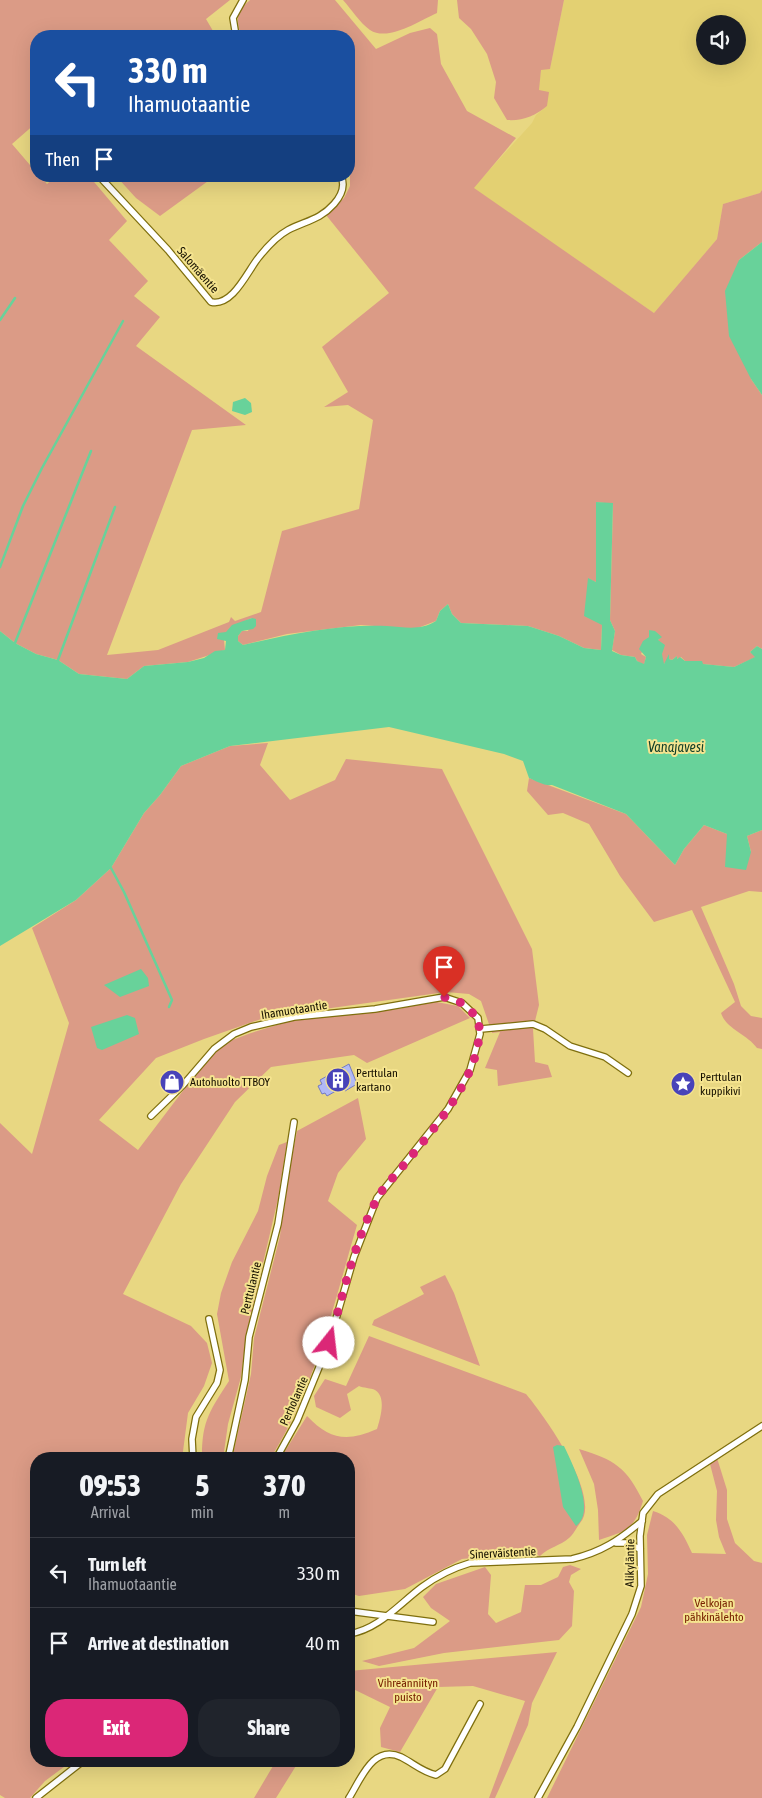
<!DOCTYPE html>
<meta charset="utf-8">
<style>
body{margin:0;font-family:"Asap Condensed",sans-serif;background:#20242c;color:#f1f3f6;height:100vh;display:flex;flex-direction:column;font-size:19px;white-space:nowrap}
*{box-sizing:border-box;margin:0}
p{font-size:16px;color:#9ea1a6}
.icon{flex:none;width:28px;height:28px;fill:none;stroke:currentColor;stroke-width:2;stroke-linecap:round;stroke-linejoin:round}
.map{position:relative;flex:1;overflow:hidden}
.sheet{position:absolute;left:30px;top:1452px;width:325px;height:315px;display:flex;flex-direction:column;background:#171b24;border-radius:20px;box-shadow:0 5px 20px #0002}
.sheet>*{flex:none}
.banner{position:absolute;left:30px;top:30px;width:325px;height:152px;border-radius:20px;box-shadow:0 5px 20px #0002;background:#1a4fa0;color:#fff;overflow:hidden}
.fabs{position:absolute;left:696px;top:15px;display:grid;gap:10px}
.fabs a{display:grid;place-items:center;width:50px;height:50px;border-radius:50%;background:#171b24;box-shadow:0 5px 20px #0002;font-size:25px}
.pin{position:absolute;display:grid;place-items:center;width:42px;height:42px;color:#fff;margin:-51px -21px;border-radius:50% 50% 50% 0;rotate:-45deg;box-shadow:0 0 5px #0007}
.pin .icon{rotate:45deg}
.me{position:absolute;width:55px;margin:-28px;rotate:16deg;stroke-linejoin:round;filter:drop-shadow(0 0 4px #0008)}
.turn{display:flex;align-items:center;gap:18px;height:105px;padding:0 15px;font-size:22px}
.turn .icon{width:65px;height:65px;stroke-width:2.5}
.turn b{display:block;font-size:35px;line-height:42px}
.then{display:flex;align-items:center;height:48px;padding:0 15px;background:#0003;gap:10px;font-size:19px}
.eta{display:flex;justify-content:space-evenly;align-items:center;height:85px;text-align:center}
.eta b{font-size:30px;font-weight:800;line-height:35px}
.button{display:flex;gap:10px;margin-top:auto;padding:10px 15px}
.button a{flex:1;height:58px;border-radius:20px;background:#db2777;color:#fff;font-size:20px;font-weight:800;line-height:58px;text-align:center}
.button a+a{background:#20242c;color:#f1f3f6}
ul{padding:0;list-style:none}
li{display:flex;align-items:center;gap:15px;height:70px;padding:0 15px;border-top:1px solid #363941}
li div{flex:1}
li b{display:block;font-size:19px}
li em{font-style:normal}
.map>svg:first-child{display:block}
.built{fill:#e3d072;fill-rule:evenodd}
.green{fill:#db9b86}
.water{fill:#68d29a}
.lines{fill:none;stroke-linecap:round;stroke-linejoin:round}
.stream{stroke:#68d29a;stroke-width:2.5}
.building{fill:#b1b9f5;stroke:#747bc2}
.street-casing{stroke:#7f6f0e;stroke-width:8}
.street{stroke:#fff;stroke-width:5.5}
.route{stroke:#db2777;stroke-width:9;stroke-dasharray:0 16.2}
.labels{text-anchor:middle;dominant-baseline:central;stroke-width:4;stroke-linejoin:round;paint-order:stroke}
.street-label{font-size:12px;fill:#181200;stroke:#f5e48f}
.poi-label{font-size:12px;fill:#181200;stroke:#f5e48f;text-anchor:start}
.park-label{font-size:12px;fill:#782100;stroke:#f5e48f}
.water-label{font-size:14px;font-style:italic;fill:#13412a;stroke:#f5e48f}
</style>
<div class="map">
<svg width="762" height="1798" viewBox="0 0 762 1798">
<rect width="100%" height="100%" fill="#e8d782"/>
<path class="built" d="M564 0H762V190L760 193 723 204 717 239 654 313 473 188 532 123 536 115 547 106 538 91 541 69H550ZM705 24H738V56H705Z"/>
<g class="green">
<path d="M0 0H230L206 19 216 36H36V123L12 144 36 172V176H40L47 184 56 176H89L127 221 109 240 148 281 134 296 160 317 136 346 246 425 192 430 107 655 158 650 229 622 231 617 235 621 261 612 282 531 359 509 373 420 348 405 324 407 348 392 322 347 389 293 326 215 344 198 350 186 349 36H241C236 18 236 12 250 0H335L376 49 410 33 430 28 437 34 441 64 467 111 516 138 474 188 654 313 717 239 723 204 760 193 762 190V242L739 260 751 379 762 395V649L757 646 750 652 756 657 734 667 702 664V661H685L681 657 677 659V656L672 660 669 659 663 665 658 640 661 637 649 630V637L641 654 646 657 644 665 637 661 635 657 621 655 612 650 615 631 610 620 613 504 596 502V582L588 579 602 625 601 650 584 648 559 636 528 626 461 623 452 614 448 604 440 611 436 621 415 629 361 625 287 634 243 645 238 641V636L242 631H248L252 618 245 621 224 640 225 650 188 662 144 666 127 679 79 674 58 660 36 654 15 643 0 631Z"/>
<path d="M343 0H438L437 13C419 21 388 42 370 30 360 23 351 9 343 0Z"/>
<path d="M457 0H564L550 69 541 70 539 90 549 92 547 106C535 116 523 121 507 120L494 98 496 82 487 54 471 29 459 18Z"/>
<path d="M116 176H215L160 216 136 198Z"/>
<path d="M268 743 260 765 290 800 335 780 346 759 442 769 532 949 539 1005 533 1029 535 1062 548 1065 552 1077 498 1086 497 1070 485 1068 500 1032 492 1033 481 1001 469 994 446 992 267 1017 204 1039 156 1058 99 1120 138 1150 204 1063 227 1042 251 1033 290 1021 399 1009 431 1001 458 1006 470 1018 367 1063 354 1055 271 1067 235 1102 181 1184 123 1294 191 1326 207 1343 212 1363 204 1386 188 1413 182 1459H36V1761H72L45 1781 30 1798H5L0 1795V1123L32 1154 69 1023 32 928 76 900 111 868 144 813 160 795 181 766 230 746Z"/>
<path d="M529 778 626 814 675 865 684 849 704 825 727 834 751 852 747 836 762 830V892L749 891 701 907 734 984 741 1006 751 1016 762 1018V1049L757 1048C747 1034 726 1029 721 1013L735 1002 692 910 654 922 620 876 589 824 563 813 548 815 527 791Z"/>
<path d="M358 1098 366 1139 338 1173 328 1201 357 1225C334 1303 315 1389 270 1459H232L251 1374 254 1338 280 1236 284 1196 297 1131Z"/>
<path d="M287 1142 278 1199 246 1336 241 1377 228 1424 223 1459H210L202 1455C202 1420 211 1409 229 1381L217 1314 221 1293 232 1262 258 1211 267 1176 279 1145Z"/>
<path d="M445 1275 454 1293 480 1366 372 1325 374 1320 424 1294 420 1287Z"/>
<path d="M369 1336 526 1394C543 1414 603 1497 580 1523 577 1527 573 1535 569 1538 560 1546 549 1547 540 1556L518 1549 511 1554 462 1559 405 1589 359 1596 349 1593V1459H280L307 1416C330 1440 347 1442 377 1429 380 1419 387 1397 375 1390 371 1388 363 1388 359 1386L347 1394 351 1410 340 1418 316 1407 314 1396 325 1379 346 1386Z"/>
<path d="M579 1449C615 1460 626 1467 643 1501 634 1530 626 1531 599 1540L598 1510 594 1484Z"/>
<path d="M717 1458 727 1490V1519L735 1543 754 1561 762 1563V1798H547L641 1607 648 1574 647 1535 653 1511C675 1518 683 1533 692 1553L726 1554 719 1537 716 1520 717 1491 710 1464Z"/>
<path d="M570 1565 581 1569 571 1575 569 1582 574 1591 572 1626 559 1640 444 1653 379 1666 362 1661 414 1648 450 1621 431 1608 423 1597 436 1584 485 1567 491 1575 488 1614 496 1623 521 1612 525 1585H541L558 1577 563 1567Z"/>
<path d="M557 1652 532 1703 528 1725 495 1798H489L525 1701 473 1686 438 1687 400 1752 381 1747 380 1728 390 1707 349 1687V1671Z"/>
<path d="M276 1761H299L276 1798H254Z"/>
</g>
<g class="water">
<path d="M762 242V395L751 379 729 336 725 291 739 260Z"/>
<path d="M245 398 251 403 252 412 245 415 232 411 233 402Z"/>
<path d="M596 502 613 503 610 620 615 631 612 651 621 655 635 657 637 661 644 664 646 657 639 649 643 641 649 637V630L655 631 662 637 658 640 665 645 662 654 664 664 669 654V659L672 660 677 656V659L680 657 685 661H702L703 664 734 667 755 657 750 652 757 646 762 649V830L747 836 751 852 746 870 725 867 727 834 704 825 684 849 675 865 626 814 552 785C544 786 536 781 529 778L523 761 504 754 389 727 230 746 181 766 160 795 144 813 111 868 76 900 0 946V631L15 643 36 654 58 660 79 674 127 679 144 666 188 662 204 658 215 651 225 650 226 641 217 639 218 633 226 632 232 625 252 618 256 619V626L253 629 242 631 238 636V641L243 645C290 634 339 624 387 626 405 627 420 631 436 621L440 611 448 604 452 614 461 623 528 626 559 636 584 648 601 650 602 625 584 616 588 578 596 582Z"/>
<path d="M141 969 148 978 149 986 120 997 104 985Z"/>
<path d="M127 1015 135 1018 139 1034 102 1050 97 1048 91 1027Z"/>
<path d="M557 1445 564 1446C572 1463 597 1512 576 1526L563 1507 553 1447Z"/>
</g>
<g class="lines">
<g class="stream">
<path d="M0 320 15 298"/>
<path d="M0 567 23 506 42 468 123 321"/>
<path d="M15 643 91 451"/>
<path d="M58 660 115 507"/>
<path d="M111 868 124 892 172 1000 169 1007"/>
</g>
</g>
<path class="building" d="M349 1064 357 1084 345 1091 343 1087 327 1096 325 1093 322 1094 318 1086 322 1084 320 1080Z"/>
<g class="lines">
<defs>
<g id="street">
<path d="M236 36 233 18 243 0"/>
<path d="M99 176 168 250 211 302C233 307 248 270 259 257 267 247 277 236 288 230 305 221 320 220 334 204 341 196 346 187 341 176"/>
<path d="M481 1029 533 1024 545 1029 570 1046 605 1057 628 1073"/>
<path d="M151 1116 183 1085 214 1049 234 1034 251 1027 294 1017 375 1009 444 997 462 1003 478 1018 480 1034 470 1070 448 1109 377 1198 354 1257 329 1343 297 1421 276 1459"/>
<path d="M193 1459 192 1439 196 1417 217 1383 220 1370 209 1319"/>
<path d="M228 1459 245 1380 249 1337 278 1224 294 1122"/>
<path d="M616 1543H626L640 1549"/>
<path d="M349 1611 433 1622"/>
<path d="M349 1634C379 1629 398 1605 422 1587 437 1576 453 1568 470 1563L572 1559C602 1552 619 1540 642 1521"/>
<path d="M36 1798 83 1761"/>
<path d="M349 1798C361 1779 373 1744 401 1757 413 1763 422 1772 436 1775L445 1769 480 1704"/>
<path d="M538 1798 577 1727 632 1614 641 1586 640 1536 643 1513 658 1494 762 1426"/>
</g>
</defs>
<use href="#street" class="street-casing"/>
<use href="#street" class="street"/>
</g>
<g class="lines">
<path class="route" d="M329 1343C343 1296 354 1242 377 1199 383 1187 395 1176 403 1166 433 1130 488 1069 478 1018L462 1003 444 997"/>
</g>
<defs>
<symbol id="building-disc" viewBox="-11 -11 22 22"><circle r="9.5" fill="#4843b9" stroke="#f5e48f"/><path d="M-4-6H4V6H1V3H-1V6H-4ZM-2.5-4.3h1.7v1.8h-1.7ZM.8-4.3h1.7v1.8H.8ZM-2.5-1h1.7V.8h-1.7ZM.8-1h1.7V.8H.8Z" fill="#fff"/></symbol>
<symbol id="shop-disc" viewBox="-11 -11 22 22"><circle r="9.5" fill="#4843b9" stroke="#f5e48f"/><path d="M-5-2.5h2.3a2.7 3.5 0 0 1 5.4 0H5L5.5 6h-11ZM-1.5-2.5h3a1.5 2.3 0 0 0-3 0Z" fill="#fff"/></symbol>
<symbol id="sight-disc" viewBox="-11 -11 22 22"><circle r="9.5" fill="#4843b9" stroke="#f5e48f"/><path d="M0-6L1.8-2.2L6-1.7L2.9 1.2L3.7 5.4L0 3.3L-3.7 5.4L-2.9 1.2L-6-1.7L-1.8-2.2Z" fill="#fff"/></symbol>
</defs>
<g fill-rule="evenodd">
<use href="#building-disc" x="324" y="1066" width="28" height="28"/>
<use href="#shop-disc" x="158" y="1068" width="28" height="28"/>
<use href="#sight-disc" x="669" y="1070" width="28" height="28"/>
</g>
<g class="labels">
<g class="street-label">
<text transform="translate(198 270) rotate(49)">Salomäentie</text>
<text transform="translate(294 1010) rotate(-9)">Ihamuotaantie</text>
<text transform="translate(251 1288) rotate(-76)">Perttulantie</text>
<text transform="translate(294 1401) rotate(-66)">Perholantie</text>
<text transform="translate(503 1553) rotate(-3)">Sinerväistentie</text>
<text transform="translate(630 1563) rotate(-89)">Alikyläntie</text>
</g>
<g class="poi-label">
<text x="356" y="1073">Perttulan<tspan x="356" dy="14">kartano</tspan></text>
<text x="700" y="1077">Perttulan<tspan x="700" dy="14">kuppikivi</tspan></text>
<text x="190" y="1082">Autohuolto TTBOY</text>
</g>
<g class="park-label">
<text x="714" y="1603">Velkojan<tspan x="714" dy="14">pähkinälehto</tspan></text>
<text x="408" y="1683">Vihreänniityn<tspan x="408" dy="14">puisto</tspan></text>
</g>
<g class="water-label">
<text x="676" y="747">Vanajavesi</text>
</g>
</g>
</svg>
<div class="fabs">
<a><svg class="icon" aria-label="sound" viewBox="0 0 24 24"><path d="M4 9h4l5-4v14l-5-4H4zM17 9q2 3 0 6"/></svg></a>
</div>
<div class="pin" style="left:444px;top:997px;background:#d93025"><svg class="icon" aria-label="arrive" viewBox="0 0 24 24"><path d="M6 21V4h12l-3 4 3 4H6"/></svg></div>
<svg class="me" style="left:329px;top:1343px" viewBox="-20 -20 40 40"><circle r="19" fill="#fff"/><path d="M0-13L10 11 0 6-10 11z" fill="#db2777"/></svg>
<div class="banner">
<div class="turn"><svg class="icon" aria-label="left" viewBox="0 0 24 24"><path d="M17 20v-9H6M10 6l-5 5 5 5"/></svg><div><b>330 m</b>Ihamuotaantie</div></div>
<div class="then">Then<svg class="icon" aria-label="arrive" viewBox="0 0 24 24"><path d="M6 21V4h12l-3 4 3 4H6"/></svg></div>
</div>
<section class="sheet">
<div class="eta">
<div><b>09:53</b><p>Arrival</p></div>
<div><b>5</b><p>min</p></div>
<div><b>370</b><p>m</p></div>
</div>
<ul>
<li><svg class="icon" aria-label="left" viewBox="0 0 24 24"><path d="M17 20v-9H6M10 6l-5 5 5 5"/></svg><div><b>Turn left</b><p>Ihamuotaantie</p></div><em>330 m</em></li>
<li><svg class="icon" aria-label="arrive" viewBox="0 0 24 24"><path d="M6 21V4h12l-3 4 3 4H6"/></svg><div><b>Arrive at destination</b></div><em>40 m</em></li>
</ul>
<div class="button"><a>Exit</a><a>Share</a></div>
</section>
</div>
